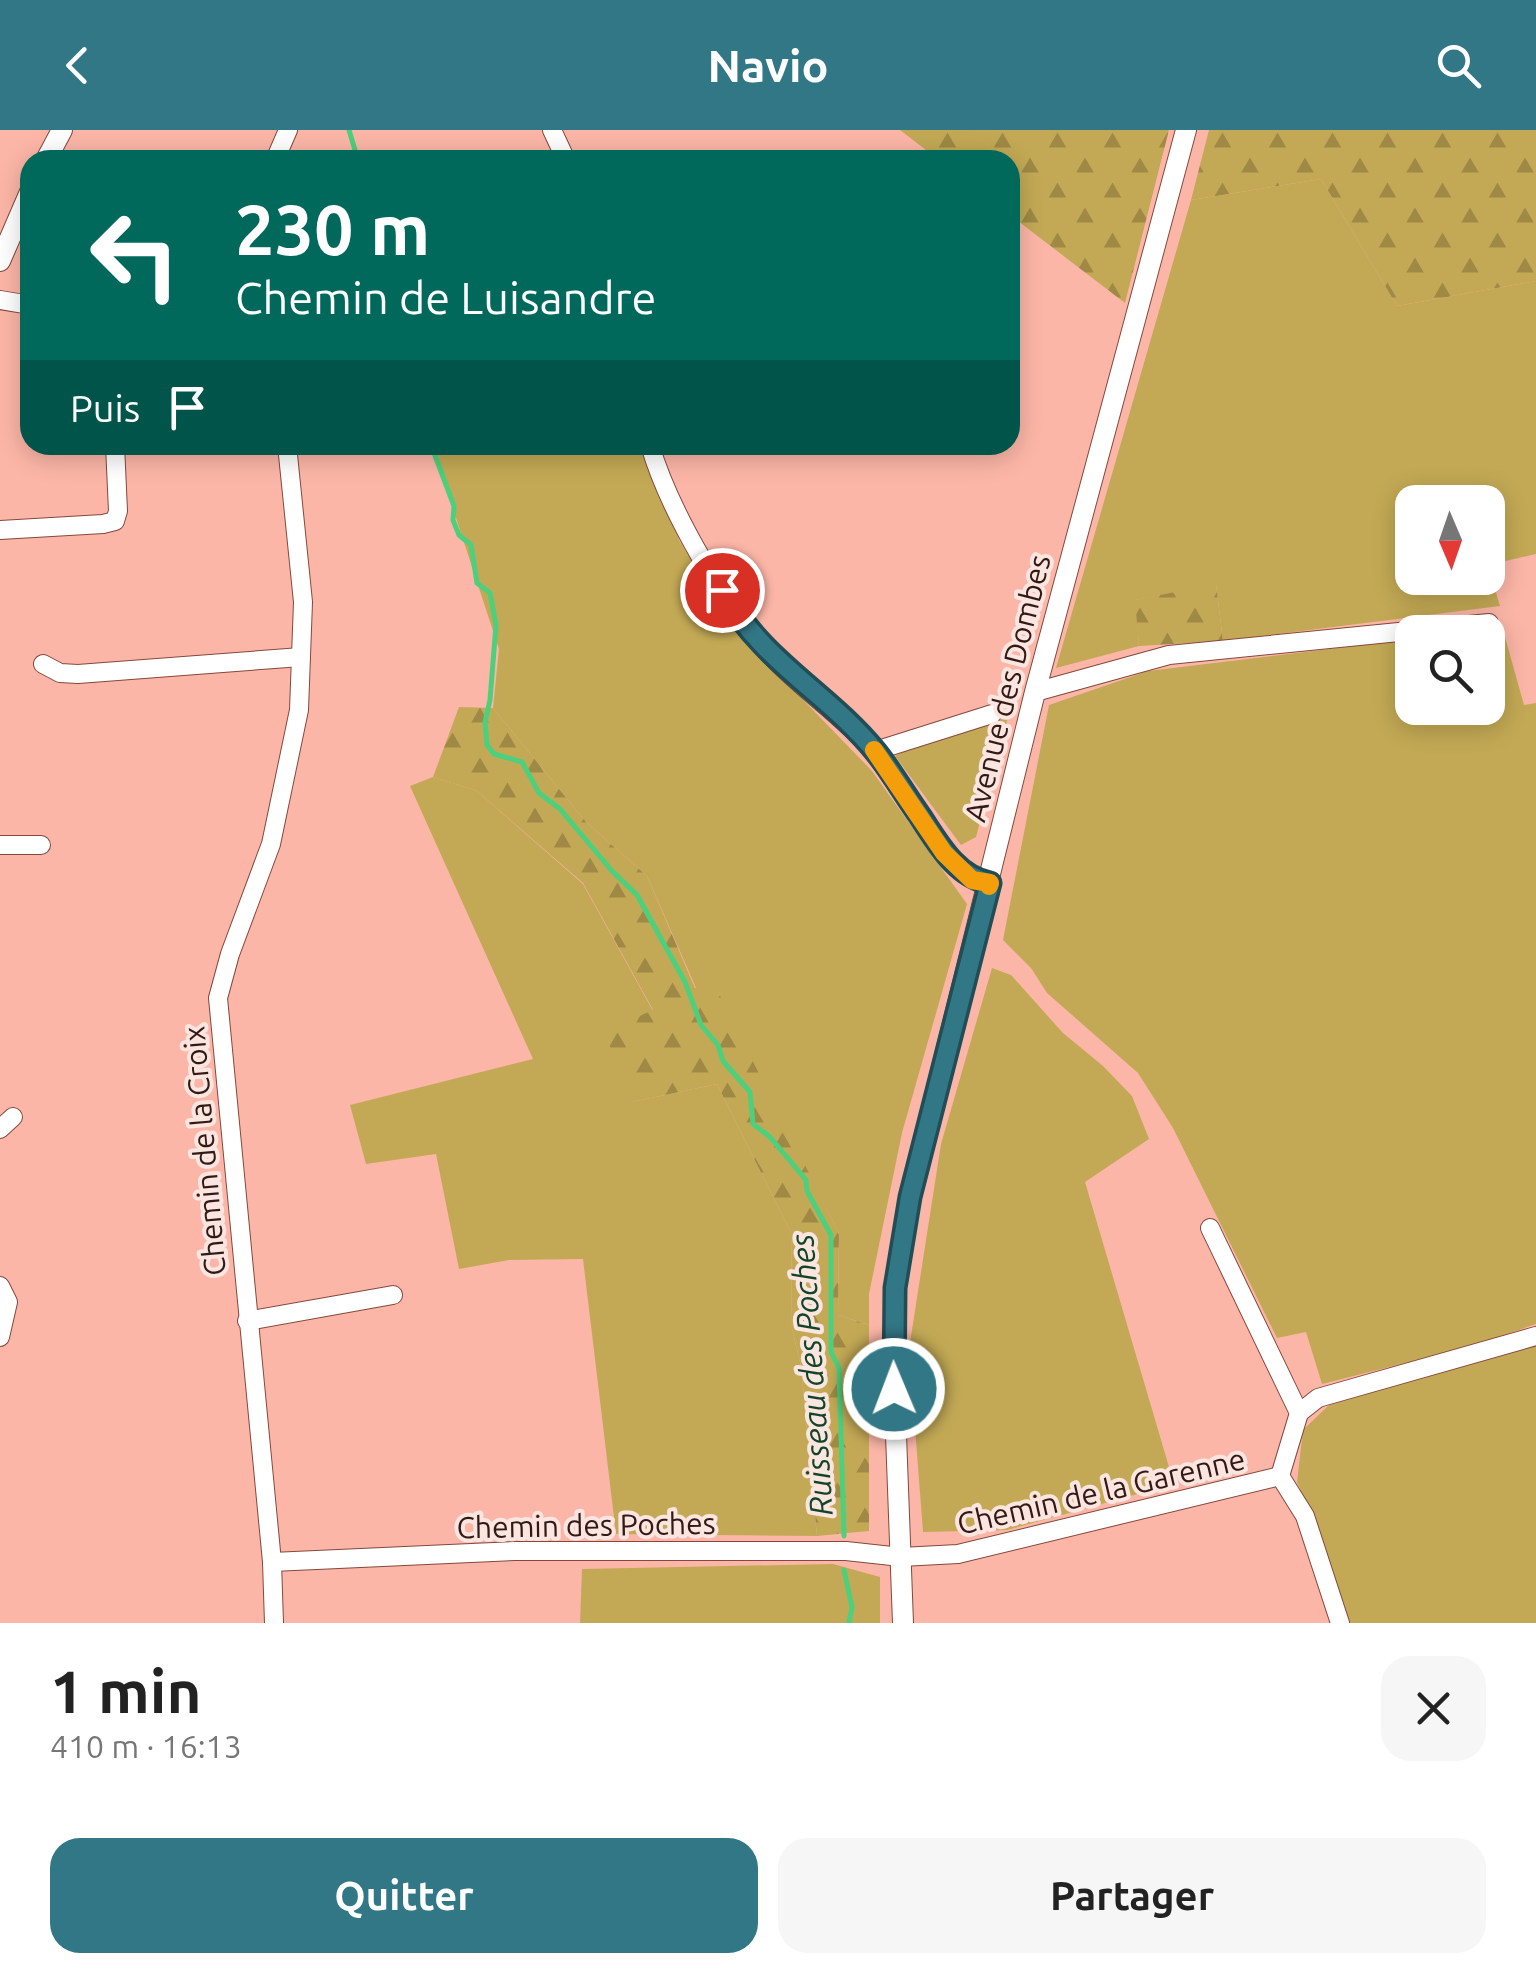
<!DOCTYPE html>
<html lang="fr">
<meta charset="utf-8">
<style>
body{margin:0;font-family:Ubuntu,sans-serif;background:#f6f6f6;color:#222;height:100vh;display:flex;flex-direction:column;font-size:38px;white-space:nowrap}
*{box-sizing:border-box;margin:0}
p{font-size:32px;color:#767676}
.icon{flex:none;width:55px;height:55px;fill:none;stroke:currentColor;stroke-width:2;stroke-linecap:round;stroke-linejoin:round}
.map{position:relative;height:1493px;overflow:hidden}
.drawer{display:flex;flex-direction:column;background:#fff;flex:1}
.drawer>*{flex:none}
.banner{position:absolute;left:20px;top:20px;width:1000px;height:305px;border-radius:30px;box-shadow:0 5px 25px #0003;background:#00695c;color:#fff;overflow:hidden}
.needle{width:65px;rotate:178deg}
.fabs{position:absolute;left:1395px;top:355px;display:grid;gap:20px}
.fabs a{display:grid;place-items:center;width:110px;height:110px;border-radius:20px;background:#fff;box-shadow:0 5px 25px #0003;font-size:50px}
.pin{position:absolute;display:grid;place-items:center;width:85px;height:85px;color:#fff;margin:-42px;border:5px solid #fff;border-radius:50%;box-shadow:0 2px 10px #0007}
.me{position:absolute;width:110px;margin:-55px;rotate:359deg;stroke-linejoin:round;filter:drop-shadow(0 0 8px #0008)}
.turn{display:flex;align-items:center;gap:35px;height:210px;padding:0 50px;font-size:45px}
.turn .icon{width:130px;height:130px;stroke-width:2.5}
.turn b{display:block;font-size:70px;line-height:85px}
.then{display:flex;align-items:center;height:95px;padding:0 50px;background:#0003;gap:20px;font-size:38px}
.round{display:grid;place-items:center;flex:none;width:105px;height:105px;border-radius:30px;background:#f6f6f6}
.headline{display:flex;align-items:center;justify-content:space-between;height:170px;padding:0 50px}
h1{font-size:60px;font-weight:700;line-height:75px}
.action{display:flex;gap:20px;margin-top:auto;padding:20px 50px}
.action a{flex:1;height:115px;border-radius:30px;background:#327785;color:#fff;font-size:40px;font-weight:700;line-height:115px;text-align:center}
.action a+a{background:#f6f6f6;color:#222}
header{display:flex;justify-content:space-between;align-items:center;height:130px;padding:0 50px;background:#327785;color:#fff;font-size:45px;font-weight:700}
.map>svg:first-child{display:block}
.green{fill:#c3a955}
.forest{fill:url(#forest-firs)}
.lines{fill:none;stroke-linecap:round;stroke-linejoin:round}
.stream{stroke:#4cd07d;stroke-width:5}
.minor-casing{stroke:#84483c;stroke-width:20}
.major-casing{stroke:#84483c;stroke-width:22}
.minor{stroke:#fff;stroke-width:18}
.major{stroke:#fff;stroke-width:20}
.route-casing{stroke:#204d56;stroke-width:25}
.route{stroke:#327785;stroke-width:18}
.slow{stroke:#f59e0b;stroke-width:18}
.labels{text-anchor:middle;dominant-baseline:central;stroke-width:8;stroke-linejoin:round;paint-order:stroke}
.street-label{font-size:30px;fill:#321914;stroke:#fbe5e0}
.water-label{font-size:32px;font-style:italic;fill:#114525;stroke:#fbe5e0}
</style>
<header><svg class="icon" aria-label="back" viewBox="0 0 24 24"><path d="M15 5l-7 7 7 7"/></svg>Navio<svg class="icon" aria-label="search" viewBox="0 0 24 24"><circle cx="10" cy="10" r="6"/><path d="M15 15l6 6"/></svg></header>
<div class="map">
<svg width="1536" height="1493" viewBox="0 0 1536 1493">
<defs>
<pattern id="forest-firs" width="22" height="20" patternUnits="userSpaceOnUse" patternTransform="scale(2.5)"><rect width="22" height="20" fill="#c3a955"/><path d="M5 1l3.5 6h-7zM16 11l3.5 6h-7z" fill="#9f8945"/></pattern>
</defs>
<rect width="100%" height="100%" fill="#fcb6a7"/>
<g class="green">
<path d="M1321 49 1397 176 1536 151V424L1488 435V372H1412V448H1488V436L1500 476 1223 511 1216 455 1136 470 1139 516 1056 538 1191 70Z"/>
<path d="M432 315H649L679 410 728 492 872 641 967 774 902 1003 869 1164V1195L838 1185 839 1103 781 990 696 858 647 746 586 692 493 578 499 519Z"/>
<path d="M1503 500 1524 575 1536 573V1194L1469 1217 1322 1254 1306 1202 1277 1208 1173 998 1138 943 1047 863 1031 838 1003 810 1049 575 1148 541 1412 509V578H1488V502H1478Z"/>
<path d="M1008 587 976 707 961 715 895 626 922 613Z"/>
<path d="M433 647 477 661 583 754 653 881 632 972 717 954 791 1103 792 1199 801 1236 817 1406 616 1404 583 1129 509 1130 459 1139 436 1024 366 1034 350 975 533 929 410 656Z"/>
<path d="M992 838 1011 845 1063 903 1103 936 1132 966 1149 1009 1085 1052 1174 1354 1007 1400 923 1402 909 1219 941 1014Z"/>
<path d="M1536 1213V1493H1347L1313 1388 1297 1352 1303 1300 1329 1275Z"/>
<path d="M833 1434 880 1447V1493H580L582 1439Z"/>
</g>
<g class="forest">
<path d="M900 0H1169L1125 173 1010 85V30H939Z"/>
<path d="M1209 0H1536V151L1397 176 1321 49 1191 70Z"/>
<path d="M1216 454 1223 511 1139 516 1135 470Z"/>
<path d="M459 577 493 578 586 692 647 746 695 858 715 856 839 1103 838 1185 869 1195V1401L817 1406 801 1236 792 1199 791 1103 717 954 632 972 604 902 653 880 583 753 477 661 433 647Z"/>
</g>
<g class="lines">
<g class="stream">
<path d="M349 0 358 30"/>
<path d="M431 315 454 376 453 390 459 405 471 415 477 453 490 463 496 495 490 570 485 592 487 615 494 624 522 632 539 663 560 679 612 741 637 765 685 852 701 895 718 915 723 931 750 962 753 994 770 1007 806 1050 807 1061 831 1105V1222L839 1238 844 1406"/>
<path d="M844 1440 852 1477 849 1493"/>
</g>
<defs>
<g id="minor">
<path d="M552 0 566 30"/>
<path d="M275 30 288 0"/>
<path d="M0 170 30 175"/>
<path d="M650 315C668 378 726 479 771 526 802 559 841 585 872 619 907 657 937 743 990 753"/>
<path d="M0 400 103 394 115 391 118 381 115 315"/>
<path d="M43 534 60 543 78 544 301 527"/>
<path d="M1035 562 1169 525 1489 493"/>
<path d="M875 621 992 584"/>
<path d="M0 715H41"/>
<path d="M0 999 13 987"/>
<path d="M1210 1098 1299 1283 1280 1346"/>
<path d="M0 1156 8 1172 0 1207"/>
<path d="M247 1191 393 1165"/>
<path d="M1299 1283 1318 1268 1536 1206"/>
<path d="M1280 1346 1305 1386 1340 1493"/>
<path d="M272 1432 514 1421H846L901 1427 958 1424 1280 1346"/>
<path d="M274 1493 272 1432 218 868 230 824 271 714 299 580 303 472 287 315"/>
</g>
<g id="major">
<path d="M46 30 62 0"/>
<path d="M0 131 30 62"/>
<path d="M903 1493 893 1224 895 1158 910 1067 1035 562 1186 0"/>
</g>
</defs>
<use href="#minor" class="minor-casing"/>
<use href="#major" class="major-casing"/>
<use href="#minor" class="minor"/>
<use href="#major" class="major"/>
</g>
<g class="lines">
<defs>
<path id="route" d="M722 460C764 534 826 561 876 622 892 642 905 665 920 686 938 713 956 747 990 753L910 1067 895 1158 894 1259"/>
</defs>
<use href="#route" class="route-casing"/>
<use href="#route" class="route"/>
<path class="slow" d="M874 620 944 723 972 750 990 753 989 756"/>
</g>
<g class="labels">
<g class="street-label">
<text transform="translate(1007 558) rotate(-76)">Avenue des Dombes</text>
<text transform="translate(204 1021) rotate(-95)">Chemin de la Croix</text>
<text transform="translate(1101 1361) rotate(-13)">Chemin de la Garenne</text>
<text transform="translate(586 1395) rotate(-1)">Chemin des Poches</text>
</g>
<g class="water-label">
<text transform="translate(811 1245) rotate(-94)">Ruisseau des Poches</text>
</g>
</g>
</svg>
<div class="fabs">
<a><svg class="needle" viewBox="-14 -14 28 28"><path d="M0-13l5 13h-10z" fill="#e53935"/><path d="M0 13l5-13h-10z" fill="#767676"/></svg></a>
<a><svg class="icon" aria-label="search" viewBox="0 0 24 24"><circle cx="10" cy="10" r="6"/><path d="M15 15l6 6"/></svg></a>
</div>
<div class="pin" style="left:722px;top:460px;background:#d93025"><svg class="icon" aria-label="arrive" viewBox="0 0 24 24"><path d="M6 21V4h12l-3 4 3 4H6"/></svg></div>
<svg class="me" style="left:894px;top:1259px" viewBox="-20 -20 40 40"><circle r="17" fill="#327785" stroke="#fff" stroke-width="3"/><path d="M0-11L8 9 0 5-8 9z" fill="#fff"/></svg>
<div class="banner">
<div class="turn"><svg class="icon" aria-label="left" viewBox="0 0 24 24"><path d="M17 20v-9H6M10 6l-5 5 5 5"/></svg><div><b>230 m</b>Chemin de Luisandre</div></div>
<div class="then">Puis<svg class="icon" aria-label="arrive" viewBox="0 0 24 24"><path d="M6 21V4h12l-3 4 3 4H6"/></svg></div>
</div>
</div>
<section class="drawer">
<div class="headline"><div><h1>1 min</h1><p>410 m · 16:13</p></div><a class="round"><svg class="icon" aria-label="close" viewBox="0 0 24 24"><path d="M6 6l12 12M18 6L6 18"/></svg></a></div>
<div class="action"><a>Quitter</a><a>Partager</a></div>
</section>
